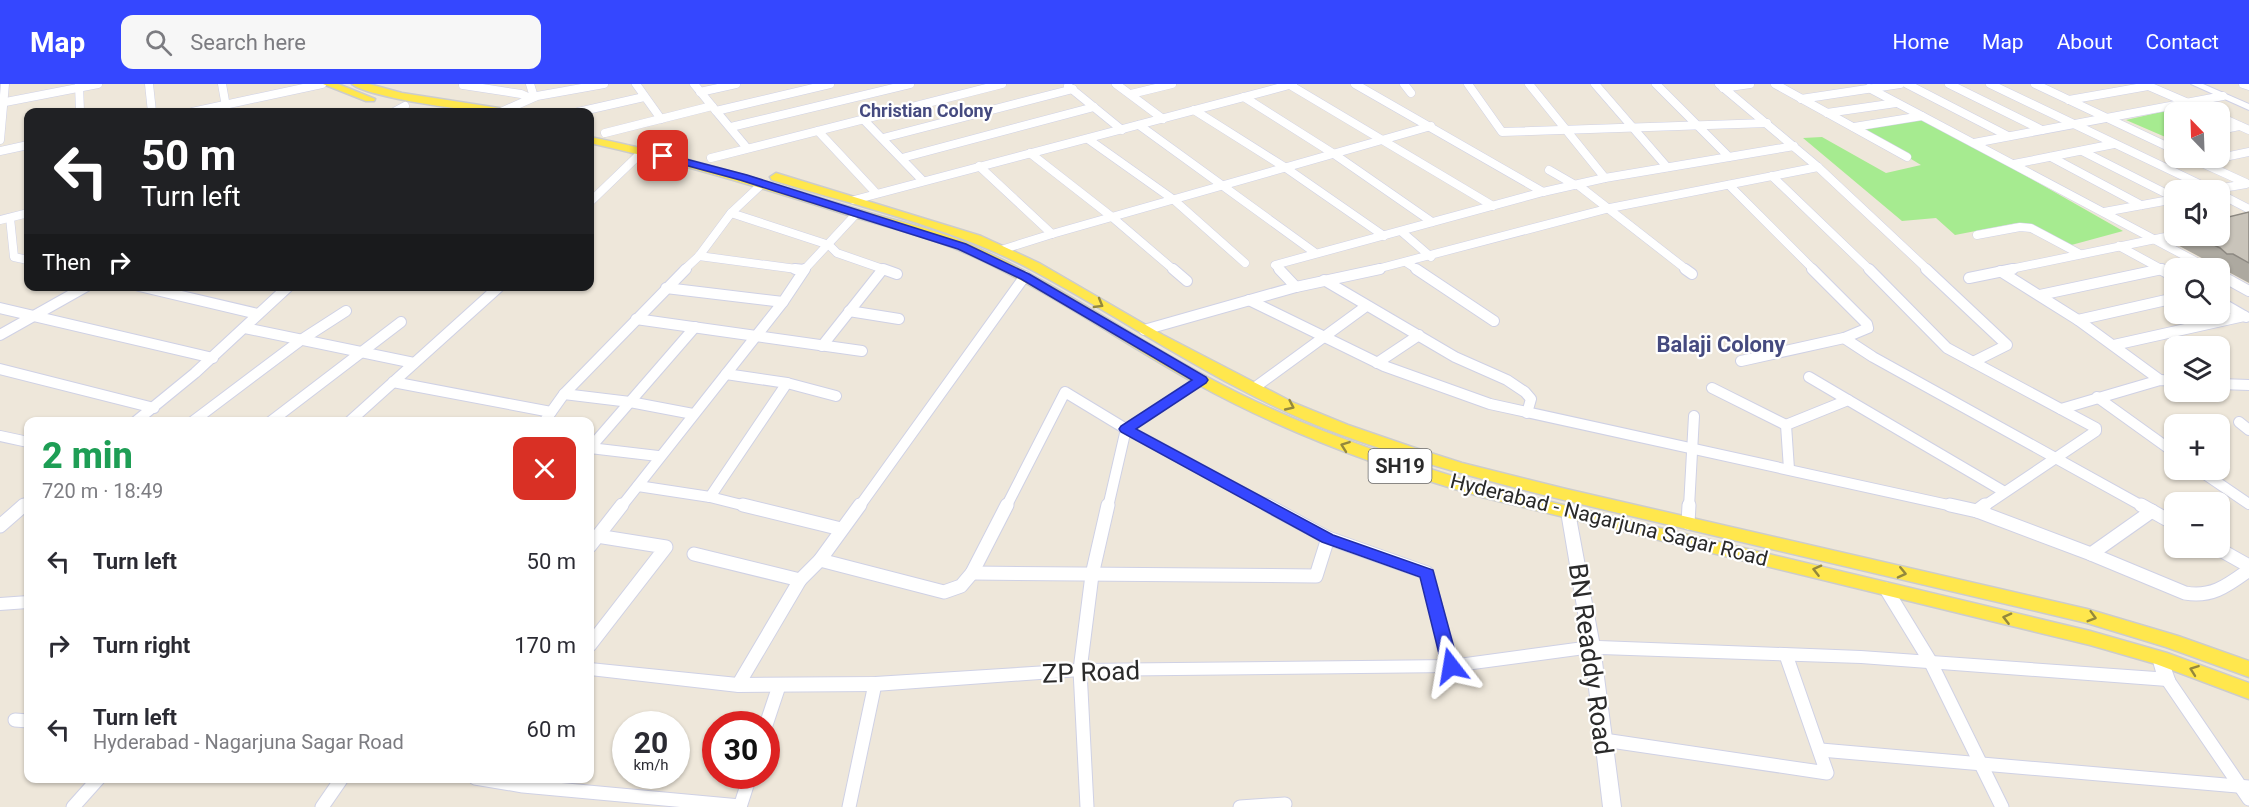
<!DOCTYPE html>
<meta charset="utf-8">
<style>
body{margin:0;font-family:Roboto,sans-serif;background:#f7f7f7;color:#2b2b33;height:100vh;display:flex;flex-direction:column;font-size:22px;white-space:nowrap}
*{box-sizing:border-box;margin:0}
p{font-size:20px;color:#7c7c81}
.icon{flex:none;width:33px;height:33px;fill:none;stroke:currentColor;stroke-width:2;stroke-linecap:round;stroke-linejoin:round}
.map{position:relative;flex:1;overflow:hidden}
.drawer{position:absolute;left:24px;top:333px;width:570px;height:366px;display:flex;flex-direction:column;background:#fff;border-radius:12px;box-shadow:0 2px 4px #0004}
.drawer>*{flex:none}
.hud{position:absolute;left:24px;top:24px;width:570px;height:183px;border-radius:12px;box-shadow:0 2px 4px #0004;background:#202124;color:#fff;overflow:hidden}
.needle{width:39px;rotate:337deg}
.controls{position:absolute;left:2164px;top:18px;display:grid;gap:12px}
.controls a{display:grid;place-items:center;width:66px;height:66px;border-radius:12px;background:#fff;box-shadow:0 2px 4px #0004;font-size:30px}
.speed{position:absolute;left:612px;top:627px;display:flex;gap:12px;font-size:30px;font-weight:700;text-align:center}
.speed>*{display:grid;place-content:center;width:78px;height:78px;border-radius:50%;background:#fff;box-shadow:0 2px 4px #0004;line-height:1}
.speed small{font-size:15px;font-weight:400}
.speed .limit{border:9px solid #d22;background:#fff;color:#111}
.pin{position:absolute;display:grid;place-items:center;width:51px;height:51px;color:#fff;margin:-26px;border-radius:12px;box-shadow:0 3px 9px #0006}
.me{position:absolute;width:66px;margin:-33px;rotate:346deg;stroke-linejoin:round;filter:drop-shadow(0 0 4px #0008)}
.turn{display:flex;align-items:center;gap:21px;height:126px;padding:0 18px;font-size:27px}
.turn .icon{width:78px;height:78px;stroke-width:2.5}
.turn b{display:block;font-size:42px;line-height:51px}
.then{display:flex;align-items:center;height:57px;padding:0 18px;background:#0003;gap:12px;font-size:22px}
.round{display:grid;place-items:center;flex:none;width:63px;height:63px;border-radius:12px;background:#f7f7f7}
.head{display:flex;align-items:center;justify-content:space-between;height:102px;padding:0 18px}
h1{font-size:36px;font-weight:800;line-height:45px;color:#1e9e55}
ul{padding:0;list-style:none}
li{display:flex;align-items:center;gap:18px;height:84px;padding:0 18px}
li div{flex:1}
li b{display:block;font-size:22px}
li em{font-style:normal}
header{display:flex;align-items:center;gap:36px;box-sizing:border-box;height:84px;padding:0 30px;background:#3547ff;color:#fff}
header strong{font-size:28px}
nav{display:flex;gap:33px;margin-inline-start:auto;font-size:21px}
.search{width:420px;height:54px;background:#f7f7f7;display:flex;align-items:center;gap:15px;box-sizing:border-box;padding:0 21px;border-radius:12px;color:#7c7c81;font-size:22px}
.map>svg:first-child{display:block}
.green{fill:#a6eb90}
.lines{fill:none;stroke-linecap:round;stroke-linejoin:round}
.minor-far2-casing{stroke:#cfd1e5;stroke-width:9}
.minor-far1-casing{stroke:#cfd1e5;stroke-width:12}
.minor-casing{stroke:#cfd1e5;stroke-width:15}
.tertiary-casing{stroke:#cfd1e5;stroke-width:2}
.primary-casing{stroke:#ccc;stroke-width:3}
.minor-far2{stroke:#fff;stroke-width:8}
.minor-far1{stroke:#fff;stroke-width:10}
.minor{stroke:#fff;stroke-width:13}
.tertiary{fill:#fff;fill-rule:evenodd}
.primary{fill:#ffe74d;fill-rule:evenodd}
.wall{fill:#ada9a0}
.building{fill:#c9c4ba;stroke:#8d8982;stroke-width:1.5}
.oneway{stroke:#94883c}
.route{fill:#3547ff;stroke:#222ea6;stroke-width:1.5}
.labels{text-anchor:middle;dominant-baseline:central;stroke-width:4.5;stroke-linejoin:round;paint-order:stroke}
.far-neighbourhood-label{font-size:18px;font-weight:bold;fill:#454a7f;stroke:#fff}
.shield{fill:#fff;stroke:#6a6a6a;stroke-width:1.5}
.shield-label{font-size:20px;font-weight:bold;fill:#2a2a2a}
.street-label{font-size:21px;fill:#2a2a2a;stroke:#fff}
.neighbourhood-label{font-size:22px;font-weight:bold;fill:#454a7f;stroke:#fff}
.near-street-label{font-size:26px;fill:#2a2a2a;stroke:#fff}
</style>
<header>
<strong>Map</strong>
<div class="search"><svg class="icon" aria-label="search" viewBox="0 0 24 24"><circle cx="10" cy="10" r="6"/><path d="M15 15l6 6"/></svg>Search here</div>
<nav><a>Home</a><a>Map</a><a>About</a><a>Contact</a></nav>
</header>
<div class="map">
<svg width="2249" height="723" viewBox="0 0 2249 723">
<rect width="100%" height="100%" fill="#eee7da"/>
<g class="green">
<path d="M2183 23 2195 28H2175V54L2170 55 2126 36Z"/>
<path d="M1924 34 2123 147 2064 163 2017 139 1955 151 1936 134 1902 137 1803 54 1822 53 1886 89 1921 81 1863 46Z"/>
</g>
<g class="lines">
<defs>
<g id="minor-far2">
<path d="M79 0 80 28"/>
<path d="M149 0 152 28"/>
<path d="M222 0 225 17"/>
<path d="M530 0 534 13"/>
<path d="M636 0 661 35"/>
<path d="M694 0 712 22"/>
<path d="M1116 0 1163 35"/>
<path d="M1355 0 1543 108"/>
<path d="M1404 0 1411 9"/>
<path d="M1468 0 1502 48 1767 39"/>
<path d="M1529 0 1605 94"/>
<path d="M1595 0 1667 83"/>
<path d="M1656 0 1729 73"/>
<path d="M1719 0 1818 83 1928 186"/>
<path d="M1775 0 1907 73"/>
<path d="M1907 0 2008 52"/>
<path d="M1949 0 2042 46"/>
<path d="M1990 0 2212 106"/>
<path d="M2035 0 2175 66"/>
<path d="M2144 0 2209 28"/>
<path d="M2243 0 2249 2"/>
<path d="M463 1 521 10 530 14"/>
<path d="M1290 1 1493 122"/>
<path d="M1068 2 1122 46"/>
<path d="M1723 4 1750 0"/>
<path d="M1869 4 1922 32"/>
<path d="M700 8 736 0"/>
<path d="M1131 10 1172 0"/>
<path d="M1244 13 1334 70 1432 138"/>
<path d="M1801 15 1900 0"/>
<path d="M2069 16 2148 2"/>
<path d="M0 19 98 0"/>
<path d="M1194 26 1286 84 1384 152"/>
<path d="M716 27 747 64"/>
<path d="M192 28 322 0"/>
<path d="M394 28 405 22"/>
<path d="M501 28 537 12 604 0"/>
<path d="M578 28 644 13"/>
<path d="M1827 29 1896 19"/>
<path d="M2220 33 2249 46"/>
<path d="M863 35 923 97"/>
<path d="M1139 41 1314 168"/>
<path d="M731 43 910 0"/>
<path d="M1854 43 1922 32 2208 184"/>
<path d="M2220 46 2239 42"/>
<path d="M818 47 876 109"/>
<path d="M605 49 712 22 716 27 830 0"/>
<path d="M883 54 1073 5"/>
<path d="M1088 55 1174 116 1245 179"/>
<path d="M0 56 5 0"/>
<path d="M1974 59 2223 12"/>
<path d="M0 67 28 61"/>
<path d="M2082 67 2175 114"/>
<path d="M1030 69 1112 133 1174 186"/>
<path d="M2051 73 2141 121"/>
<path d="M711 74 1002 0"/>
<path d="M902 74 1094 23"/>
<path d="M2191 74 2246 99"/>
<path d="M2201 78 2249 68"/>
<path d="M2014 80 2114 60"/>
<path d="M979 82 1052 150 1001 166"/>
<path d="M1549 86 1575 101"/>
<path d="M1772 92 1870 186"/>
<path d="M1578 101 1687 186"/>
<path d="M1729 101 1814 186"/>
<path d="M2211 106 2246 100"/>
<path d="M2220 110 2249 125"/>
<path d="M854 116 1293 0"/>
<path d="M590 118 643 67"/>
<path d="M2104 128 2175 115"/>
<path d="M731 129 829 161 837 169 883 185"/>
<path d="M10 134 14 173 28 176"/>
<path d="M0 136 28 129"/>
<path d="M1402 148 1431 173"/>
<path d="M1052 150 1431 42"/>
<path d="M1977 151 2020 143 2031 144 2080 170"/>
<path d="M2119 162 2163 186"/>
<path d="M699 172 804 186"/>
<path d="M1407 179 1418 186"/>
<path d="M684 186 699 172 731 129 762 100"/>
<path d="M804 186 856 130"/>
<path d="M882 186H887"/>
<path d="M1280 186 1275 181 1543 108 1605 94 1794 62"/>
<path d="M1373 186 1610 124 1818 83"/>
<path d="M2006 186 2175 151"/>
<path d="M2156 186 2162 185"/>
</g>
<g id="minor-far1">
<path d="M795 185 804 186"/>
<path d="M1173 185 1187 197"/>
<path d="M1279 185 1296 203"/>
<path d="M1416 185 1494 237"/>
<path d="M1685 185 1692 190"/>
<path d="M1812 185 1867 240 1868 244 1844 254 1873 273 2144 423"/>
<path d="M1869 185 1947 264 2096 344V347L1983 423"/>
<path d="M1926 185 2007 261 1973 278"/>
<path d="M2160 185 2175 193"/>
<path d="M2000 187 2078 236 2160 296"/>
<path d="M2220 191 2249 207"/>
<path d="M1969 194 2013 185"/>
<path d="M1324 196 1455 273 1507 296 1525 308 1531 315 1527 329"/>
<path d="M139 202 258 230"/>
<path d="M666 204 783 218"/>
<path d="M2040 211 2162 185"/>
<path d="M1249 216 1384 282 1490 320 1957 423"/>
<path d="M2220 218 2246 233"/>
<path d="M0 224 213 274"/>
<path d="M849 227 899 235"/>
<path d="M636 235 862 267"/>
<path d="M2078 236 2175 214"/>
<path d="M245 244 414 279"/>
<path d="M1144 246 1296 203 1380 185"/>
<path d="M0 251 87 202"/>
<path d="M2114 261 2244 232"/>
<path d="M822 262 883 185 897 190"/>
<path d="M1741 277 1844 254"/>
<path d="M1377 279 1419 251"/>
<path d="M0 285 154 324"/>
<path d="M726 290 787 299 836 312"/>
<path d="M1809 293 1848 316"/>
<path d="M393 298 551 328"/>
<path d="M2220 300 2249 301"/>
<path d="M1254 304 1365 223"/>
<path d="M1712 304 1786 341"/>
<path d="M564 310 630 318 693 330"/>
<path d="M2097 313 2175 369"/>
<path d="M2061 325 2160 296 2175 297"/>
<path d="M135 338 195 289 289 202"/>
<path d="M192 338 301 256 346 227"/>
<path d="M270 338 401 238"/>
<path d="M349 338 500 202"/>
<path d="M544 338 564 310 686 185"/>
<path d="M2239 338 2249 346"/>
<path d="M0 352 28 358"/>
<path d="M590 364 695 243"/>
<path d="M590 364 658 372"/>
<path d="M1789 385 1786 341 1848 316 2003 407"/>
<path d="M2199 386 2249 420"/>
<path d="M638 402 710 413 750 423"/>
<path d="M710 413 787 299"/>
<path d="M23 423 28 418"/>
<path d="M621 423 783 218 805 185"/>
<path d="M859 423 1025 192"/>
<path d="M1006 423 1065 308 1126 345 1270 423"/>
<path d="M1108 423 1126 345 1201 296"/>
<path d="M1689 423 1694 332"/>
</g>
<g id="minor">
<path d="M743 421 841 445"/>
<path d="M1267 421 1328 454 1427 489 1451 582"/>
<path d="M1950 421 1977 427 2091 470 2185 509C2212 514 2228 501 2249 486"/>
<path d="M2141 421 2175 440"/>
<path d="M1977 427 1985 421"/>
<path d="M1688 439 1689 421"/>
<path d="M0 442 24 421"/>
<path d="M590 462 622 421"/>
<path d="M2217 464 2249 482"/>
<path d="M694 470 800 496"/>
<path d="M2091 470 2152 427"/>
<path d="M820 476 944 508 961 502 972 489 1007 421"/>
<path d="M972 489 1316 492 1328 454"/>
<path d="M1886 505 1930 577 2002 723"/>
<path d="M590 561 666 463 597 452"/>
<path d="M2167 595 2249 715"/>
<path d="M738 601 800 496 820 476 860 421"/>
<path d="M15 636 28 637"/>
<path d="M766 641 779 602"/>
<path d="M1604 656 1827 689 1786 571"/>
<path d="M1821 666 2249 703"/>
<path d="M475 694 523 702 740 722"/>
<path d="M73 723 99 694"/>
<path d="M322 723 342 694"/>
<path d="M740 723 750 692"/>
<path d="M849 723 875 600"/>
<path d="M1087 723 1080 586 1092 491 1108 421"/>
<path d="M1240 723 1285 720"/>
</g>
<g id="tertiary">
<path d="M2191 0H2203L2249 20V26Z"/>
<path d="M1568 423 1575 428 1599 557 1861 567 2156 588 2152 574 2154 570 2160 568 2166 570 2175 595 2173 600 2167 602 1861 579 1601 570 1621 723H1603L1585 570 1451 588 1080 592 875 607 738 608 590 591V579L738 594 875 593 1080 580 1451 576 1583 558 1561 428Z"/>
<path d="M28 512V524L0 526V514Z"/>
</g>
<g id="primary">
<path d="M323 0H338L375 15 374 17H366Z"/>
<path d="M352 0H369L402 9 505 25 511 28C487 31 369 14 352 0Z"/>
<path d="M590 53C679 71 766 97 853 124 891 136 933 144 969 160 1053 197 1127 250 1207 293 1296 341 1391 374 1488 403L2090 547 2167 569 2249 599V615L2156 580 2090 561 1486 414C1386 386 1288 350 1197 300 1117 256 1043 202 959 166 924 151 884 142 848 131 762 104 677 78 590 59Z"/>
<path d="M776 89 981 152 1039 179 1163 251 1294 319 1348 341 1412 363 1462 379 1566 405 2087 525 2178 552 2249 577V593L2166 563 2087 539C1955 508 1823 477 1691 446 1572 418 1454 392 1339 350 1229 309 1133 240 1030 185 951 143 857 122 772 96L770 93Z"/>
</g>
</defs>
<use href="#minor-far2" class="minor-far2-casing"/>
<use href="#minor-far1" class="minor-far1-casing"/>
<use href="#minor" class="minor-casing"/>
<use href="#tertiary" class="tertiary-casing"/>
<use href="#primary" class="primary-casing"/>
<use href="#minor-far2" class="minor-far2"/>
<use href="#minor-far1" class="minor-far1"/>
<use href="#minor" class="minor"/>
<use href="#tertiary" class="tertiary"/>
<use href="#primary" class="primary"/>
</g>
<path class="wall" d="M2249 128V199L2223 185 2217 184 2211 179 2172 158 2176 152H2220Z"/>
<path class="building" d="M2249 128V179L2233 170H2227L2220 164 2196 152H2220V135Z"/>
<defs><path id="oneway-chevron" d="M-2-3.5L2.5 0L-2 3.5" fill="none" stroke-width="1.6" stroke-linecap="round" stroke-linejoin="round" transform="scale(1.5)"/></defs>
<g class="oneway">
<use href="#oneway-chevron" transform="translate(1099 220) rotate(30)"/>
<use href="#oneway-chevron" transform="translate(1290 322) rotate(25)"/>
<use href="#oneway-chevron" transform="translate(1345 362) rotate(-160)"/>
<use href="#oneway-chevron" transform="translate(1817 486) rotate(-166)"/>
<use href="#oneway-chevron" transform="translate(1902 489) rotate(13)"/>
<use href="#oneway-chevron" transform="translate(2092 533) rotate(16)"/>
<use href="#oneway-chevron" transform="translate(2007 534) rotate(-166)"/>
<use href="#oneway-chevron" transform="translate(2194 586) rotate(-160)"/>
</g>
<path class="route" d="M663 69 747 91 966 160 1029 190 1206 293 1208 296 1206 299 1136 345 1333 451 1433 486 1459 582 1457 587 1451 589 1445 587 1442 582 1420 493 1322 458 1121 348 1119 345 1121 342 1192 296 1021 195 958 165 740 96 659 74 658 72Z"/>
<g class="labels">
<g class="far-neighbourhood-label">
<text x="926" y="26">Christian Colony</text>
</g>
<rect class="shield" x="1368.5" y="365" width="63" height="34" rx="4.5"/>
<g class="shield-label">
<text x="1400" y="382">SH19</text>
</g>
<g class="street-label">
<text transform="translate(1609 436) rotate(14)">Hyderabad - Nagarjuna Sagar Road</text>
</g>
<g class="neighbourhood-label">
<text x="1721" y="260">Balaji Colony</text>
</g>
<g class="near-street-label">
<text transform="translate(1591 575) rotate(82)">BN Readdy Road</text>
<text transform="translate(1091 588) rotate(-2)">ZP Road</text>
</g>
</g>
</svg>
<div class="controls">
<a><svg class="needle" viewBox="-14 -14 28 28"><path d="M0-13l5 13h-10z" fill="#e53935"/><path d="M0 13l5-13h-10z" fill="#7c7c81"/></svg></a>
<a><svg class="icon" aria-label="sound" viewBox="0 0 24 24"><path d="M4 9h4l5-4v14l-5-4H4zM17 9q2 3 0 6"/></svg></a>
<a><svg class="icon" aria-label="search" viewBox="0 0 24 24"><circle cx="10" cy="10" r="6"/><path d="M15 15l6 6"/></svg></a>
<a><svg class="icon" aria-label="layers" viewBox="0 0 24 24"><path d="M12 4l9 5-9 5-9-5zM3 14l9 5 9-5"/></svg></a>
<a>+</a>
<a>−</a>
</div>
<div class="speed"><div>20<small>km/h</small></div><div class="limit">30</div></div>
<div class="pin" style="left:663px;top:72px;background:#d93025"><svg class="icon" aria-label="arrive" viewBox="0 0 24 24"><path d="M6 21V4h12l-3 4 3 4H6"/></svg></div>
<svg class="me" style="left:1451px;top:582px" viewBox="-20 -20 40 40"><path d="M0-17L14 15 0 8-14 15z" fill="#3547ff" stroke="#fff" stroke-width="4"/></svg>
<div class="hud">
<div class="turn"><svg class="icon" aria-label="left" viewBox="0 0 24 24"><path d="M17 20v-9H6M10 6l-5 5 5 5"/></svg><div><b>50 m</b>Turn left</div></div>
<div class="then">Then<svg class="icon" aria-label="right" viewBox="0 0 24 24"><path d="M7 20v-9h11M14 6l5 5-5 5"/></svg></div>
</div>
<section class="drawer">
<div class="head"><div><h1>2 min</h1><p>720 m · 18:49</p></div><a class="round" style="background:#d93025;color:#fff"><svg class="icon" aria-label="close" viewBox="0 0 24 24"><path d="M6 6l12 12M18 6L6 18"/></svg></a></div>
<ul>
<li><svg class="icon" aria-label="left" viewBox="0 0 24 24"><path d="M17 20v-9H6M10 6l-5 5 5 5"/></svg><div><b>Turn left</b></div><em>50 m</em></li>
<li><svg class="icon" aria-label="right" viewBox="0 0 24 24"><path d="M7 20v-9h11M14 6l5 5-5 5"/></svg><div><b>Turn right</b></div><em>170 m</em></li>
<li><svg class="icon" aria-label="left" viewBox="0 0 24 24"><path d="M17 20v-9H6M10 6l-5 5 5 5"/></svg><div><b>Turn left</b><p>Hyderabad - Nagarjuna Sagar Road</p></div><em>60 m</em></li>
</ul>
</section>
</div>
